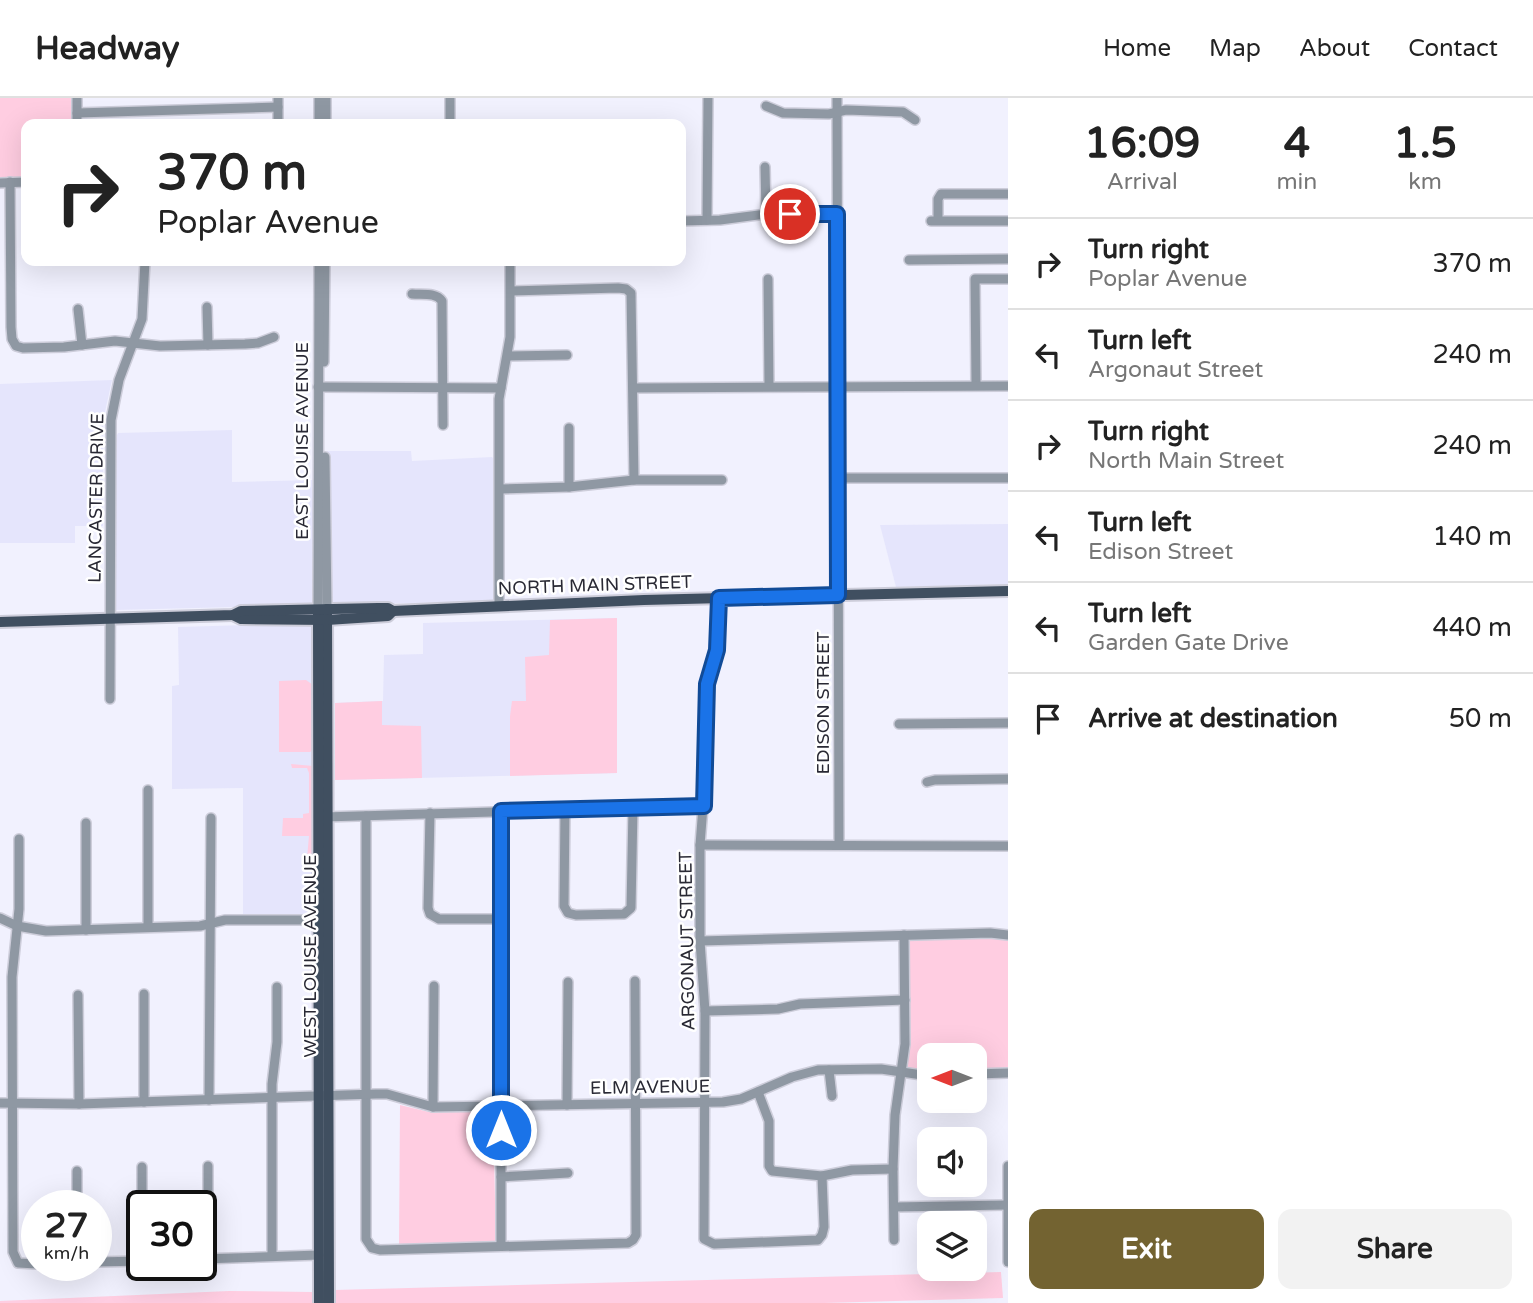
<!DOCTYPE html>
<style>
body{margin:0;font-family:"Varela Round",sans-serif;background:#f2f2f2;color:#222;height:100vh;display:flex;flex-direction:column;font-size:26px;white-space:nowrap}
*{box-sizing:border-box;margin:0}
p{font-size:23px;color:#767676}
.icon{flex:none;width:38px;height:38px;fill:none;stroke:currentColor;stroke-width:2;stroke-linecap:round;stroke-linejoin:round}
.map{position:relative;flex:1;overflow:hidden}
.sheet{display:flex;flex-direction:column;background:#fff;width:525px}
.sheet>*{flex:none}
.banner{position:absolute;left:21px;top:21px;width:665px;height:147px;border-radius:14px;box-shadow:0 7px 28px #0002;background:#fff;color:#222;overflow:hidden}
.needle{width:46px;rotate:270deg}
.controls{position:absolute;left:917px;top:945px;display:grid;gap:14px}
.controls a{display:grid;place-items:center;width:70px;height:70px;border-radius:14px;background:#fff;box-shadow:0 7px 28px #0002;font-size:35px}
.speed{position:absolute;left:21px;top:1092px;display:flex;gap:14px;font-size:35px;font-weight:700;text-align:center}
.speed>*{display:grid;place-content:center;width:91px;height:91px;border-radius:50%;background:#fff;box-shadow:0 7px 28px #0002;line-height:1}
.speed small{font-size:18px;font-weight:400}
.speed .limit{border:4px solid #111;border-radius:10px;background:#fff;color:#111}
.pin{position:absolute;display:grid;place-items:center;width:60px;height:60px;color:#fff;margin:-30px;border:4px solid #fff;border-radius:50%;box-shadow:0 2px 7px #0007}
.me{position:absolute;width:77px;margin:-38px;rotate:0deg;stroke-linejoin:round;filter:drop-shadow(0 0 5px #0008)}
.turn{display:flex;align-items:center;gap:24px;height:147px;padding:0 21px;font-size:32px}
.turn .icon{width:91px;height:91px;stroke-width:2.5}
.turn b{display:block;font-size:49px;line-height:60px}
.eta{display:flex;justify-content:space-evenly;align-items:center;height:119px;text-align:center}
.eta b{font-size:42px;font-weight:700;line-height:49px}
.action{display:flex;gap:14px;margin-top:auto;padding:14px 21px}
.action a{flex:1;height:80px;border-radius:14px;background:#736331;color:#fff;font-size:28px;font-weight:700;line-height:80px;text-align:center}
.action a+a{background:#f2f2f2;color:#222}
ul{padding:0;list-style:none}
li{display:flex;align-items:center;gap:21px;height:91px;padding:0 21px;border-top:2px solid #e0e0e0}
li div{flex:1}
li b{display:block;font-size:26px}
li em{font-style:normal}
header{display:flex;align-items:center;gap:42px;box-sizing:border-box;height:98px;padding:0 35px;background:#fff;border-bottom:2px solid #e0e0e0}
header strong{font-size:33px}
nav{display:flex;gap:38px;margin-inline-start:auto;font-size:24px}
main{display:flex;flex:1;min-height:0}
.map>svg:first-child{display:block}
.built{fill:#e5e5fc}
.green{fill:#ffcde1}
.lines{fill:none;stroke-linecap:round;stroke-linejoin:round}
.minor-casing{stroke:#cdcdda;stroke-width:12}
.major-casing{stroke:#cdcdda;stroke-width:14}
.minor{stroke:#8f98a3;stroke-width:9}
.major{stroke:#404f60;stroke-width:10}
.route-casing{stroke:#114b97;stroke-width:18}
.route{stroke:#1a73e8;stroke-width:12}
.labels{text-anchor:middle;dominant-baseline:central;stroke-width:5;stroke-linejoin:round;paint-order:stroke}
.street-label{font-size:18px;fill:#292934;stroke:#fff}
</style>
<header>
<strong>Headway</strong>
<nav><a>Home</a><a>Map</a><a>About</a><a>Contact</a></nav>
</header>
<main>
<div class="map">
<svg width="1008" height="1205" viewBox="0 0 1008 1205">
<rect width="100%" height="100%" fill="#f1f1fe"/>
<g class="built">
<path d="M112 282 103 323V428H75V445H0V286Z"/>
<path d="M232 332V384L312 382 316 507 115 512 114 344 118 335Z"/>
<path d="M327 353H411L412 363 492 359 496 365 494 503 330 507Z"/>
<path d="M1008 426V486L896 489 880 427Z"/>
<path d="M617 520V675L335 682V605L383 603 384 557 423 556V525Z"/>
<path d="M315 525V818L243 817V690L172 691V588L179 587 178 529Z"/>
</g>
<g class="green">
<path d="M0 0H71L72 26H26V79L0 80Z"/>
<path d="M617 520V675L510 678V618L512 603H526L525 559 549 557 550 522Z"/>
<path d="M306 582 313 587V652L310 654H279V583Z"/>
<path d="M382 603V627L421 628 422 680 335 682V605Z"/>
<path d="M291 666 313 668V760H307L309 738H282L283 720H303V716L309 715V675L307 670H292Z"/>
<path d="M904 837H1008V975L975 976V957H929V978L902 974Z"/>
<path d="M400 1007 429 1014 493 1012 496 1146 399 1149Z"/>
<path d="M1001 1174 1003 1200 824 1205H335V1192Z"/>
<path d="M229 1193 312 1194V1205H0V1203Z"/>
</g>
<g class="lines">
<defs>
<g id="minor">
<path d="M319 0V26"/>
<path d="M326 0V26"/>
<path d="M450 0V26"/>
<path d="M837 0 839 747"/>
<path d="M766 8 783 15 829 16 846 12 903 14 915 22"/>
<path d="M77 15 278 9"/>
<path d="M77 26V0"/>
<path d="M278 26V0"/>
<path d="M765 69 766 116"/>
<path d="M10 84 11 229 12 241 16 248 23 250 64 249 115 243 160 248 245 246 258 245 274 239"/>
<path d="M0 85 26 84"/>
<path d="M938 118V101L941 96H1008"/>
<path d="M707 122 708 0"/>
<path d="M681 123 720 122 766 116H837"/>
<path d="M931 123H1008"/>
<path d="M909 162 1008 161"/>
<path d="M768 181 769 288"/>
<path d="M511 193 618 190 626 191 631 195 634 382"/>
<path d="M412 196C422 197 436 194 442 203L443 327"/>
<path d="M207 209 208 247"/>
<path d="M78 211 82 247"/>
<path d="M508 258 567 257"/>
<path d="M324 264 325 163"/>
<path d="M976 287 975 181H1008"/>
<path d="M318 289 501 290"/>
<path d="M633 290 1008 288"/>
<path d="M325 359 327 511"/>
<path d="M838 380H1008"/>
<path d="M569 389V330"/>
<path d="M500 391 569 389 634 382H722"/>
<path d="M719 500 717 553 707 586 706 670 700 747V843L705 913 704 1141 714 1146 818 1142 822 1137 824 1129 822 1078"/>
<path d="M499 508V301L510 239V163"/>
<path d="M318 512 319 163"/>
<path d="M110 601 111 322 119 282 142 221 145 163"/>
<path d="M899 626 1008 625"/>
<path d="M927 684 935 682 1008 681"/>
<path d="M565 711 564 808 568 815 576 817 624 816 631 810 633 710"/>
<path d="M430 715 428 810 430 816 439 821H500"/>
<path d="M366 718V1141L372 1150 380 1152 628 1145 633 1142 636 1137 635 883"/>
<path d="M324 719 704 708"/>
<path d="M86 725V832"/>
<path d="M19 741V811L12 879 13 1154 18 1165 37 1166"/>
<path d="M700 747 1008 748"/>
<path d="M0 820 17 828 46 833 200 828 225 822H322"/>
<path d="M148 829V692"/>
<path d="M700 843 990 835 1008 837"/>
<path d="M144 896V1004"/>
<path d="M78 897 79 1006"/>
<path d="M705 913 778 911 800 906 905 902"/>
<path d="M829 972 832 998"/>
<path d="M975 976 1008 975"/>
<path d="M758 994 769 1023V1068L772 1073 822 1078 852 1072 893 1071"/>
<path d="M209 1002 211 720"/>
<path d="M0 1005 79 1006 376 996H387L433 1009 723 1004 741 1001 792 979 818 972 881 971 929 978"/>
<path d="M567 1007 568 884"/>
<path d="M433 1009 434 888"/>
<path d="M208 1068V1161"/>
<path d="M1008 1068V1164"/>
<path d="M142 1069V1108"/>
<path d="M501 1079 568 1075"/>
<path d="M77 1108V1073"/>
<path d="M894 1109 1007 1107"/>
<path d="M894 1142 893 1071 895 1017 905 946 904 837"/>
<path d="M501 1148V713"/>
<path d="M272 1158V986L277 944V889"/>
<path d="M201 1161 319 1157"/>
<path d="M96 1164 142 1163"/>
</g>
<g id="major">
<path d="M327 511 329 1205"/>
<path d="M318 512 319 1205"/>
<path d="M233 517 241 521 327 522 388 518 393 513"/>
<path d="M0 524 233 517 241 513 378 510H388L393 513 644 502 1008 493"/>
</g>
</defs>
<use href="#minor" class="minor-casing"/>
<use href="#major" class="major-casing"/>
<use href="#minor" class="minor"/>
<use href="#major" class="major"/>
</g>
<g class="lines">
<defs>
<path id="route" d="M501 1032V713L704 708 707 586 717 552 719 500 838 497 837 116H790"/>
</defs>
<use href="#route" class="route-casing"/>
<use href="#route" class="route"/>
</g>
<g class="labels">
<g class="street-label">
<text transform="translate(302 343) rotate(-90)">EAST LOUISE AVENUE</text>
<text transform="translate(96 400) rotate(-89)">LANCASTER DRIVE</text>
<text transform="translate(595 487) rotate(-2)">NORTH MAIN STREET</text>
<text transform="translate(823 605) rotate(-90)">EDISON STREET</text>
<text transform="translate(687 843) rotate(-91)">ARGONAUT STREET</text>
<text transform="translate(310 858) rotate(-90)">WEST LOUISE AVENUE</text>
<text transform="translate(650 989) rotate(-1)">ELM AVENUE</text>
</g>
</g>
</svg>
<div class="controls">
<a><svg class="needle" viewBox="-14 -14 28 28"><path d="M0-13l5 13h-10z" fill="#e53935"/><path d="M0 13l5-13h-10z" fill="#767676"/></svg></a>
<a><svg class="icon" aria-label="sound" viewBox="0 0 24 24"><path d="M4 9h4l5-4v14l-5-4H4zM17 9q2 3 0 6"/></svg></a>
<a><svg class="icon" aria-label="layers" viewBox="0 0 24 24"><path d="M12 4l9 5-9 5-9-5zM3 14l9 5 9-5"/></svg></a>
</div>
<div class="speed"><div>27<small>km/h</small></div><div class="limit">30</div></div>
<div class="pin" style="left:790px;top:116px;background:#d93025"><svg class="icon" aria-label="arrive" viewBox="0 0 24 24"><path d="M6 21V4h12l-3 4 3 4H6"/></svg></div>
<svg class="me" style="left:501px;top:1032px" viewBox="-20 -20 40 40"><circle r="17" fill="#1a73e8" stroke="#fff" stroke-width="3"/><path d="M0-11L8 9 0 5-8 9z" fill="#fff"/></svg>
<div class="banner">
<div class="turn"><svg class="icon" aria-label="right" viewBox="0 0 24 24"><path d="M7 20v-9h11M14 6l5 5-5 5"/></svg><div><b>370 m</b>Poplar Avenue</div></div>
</div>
</div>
<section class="sheet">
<div class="eta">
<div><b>16:09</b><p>Arrival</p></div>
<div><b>4</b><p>min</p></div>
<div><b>1.5</b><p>km</p></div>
</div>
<ul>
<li><svg class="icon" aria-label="right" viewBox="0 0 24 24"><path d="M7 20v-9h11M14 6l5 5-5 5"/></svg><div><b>Turn right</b><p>Poplar Avenue</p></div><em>370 m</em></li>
<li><svg class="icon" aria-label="left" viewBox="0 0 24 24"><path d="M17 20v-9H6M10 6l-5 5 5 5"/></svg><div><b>Turn left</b><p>Argonaut Street</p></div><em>240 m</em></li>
<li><svg class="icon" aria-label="right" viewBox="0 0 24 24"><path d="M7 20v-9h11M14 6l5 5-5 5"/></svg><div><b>Turn right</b><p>North Main Street</p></div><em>240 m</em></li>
<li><svg class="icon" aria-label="left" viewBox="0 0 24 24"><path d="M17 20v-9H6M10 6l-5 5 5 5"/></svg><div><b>Turn left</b><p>Edison Street</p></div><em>140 m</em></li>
<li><svg class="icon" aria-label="left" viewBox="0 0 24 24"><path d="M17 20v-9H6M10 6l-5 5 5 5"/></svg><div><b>Turn left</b><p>Garden Gate Drive</p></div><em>440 m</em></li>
<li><svg class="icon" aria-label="arrive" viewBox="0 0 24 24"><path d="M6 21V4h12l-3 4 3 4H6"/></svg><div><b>Arrive at destination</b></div><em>50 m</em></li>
</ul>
<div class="action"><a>Exit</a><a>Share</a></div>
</section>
</main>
